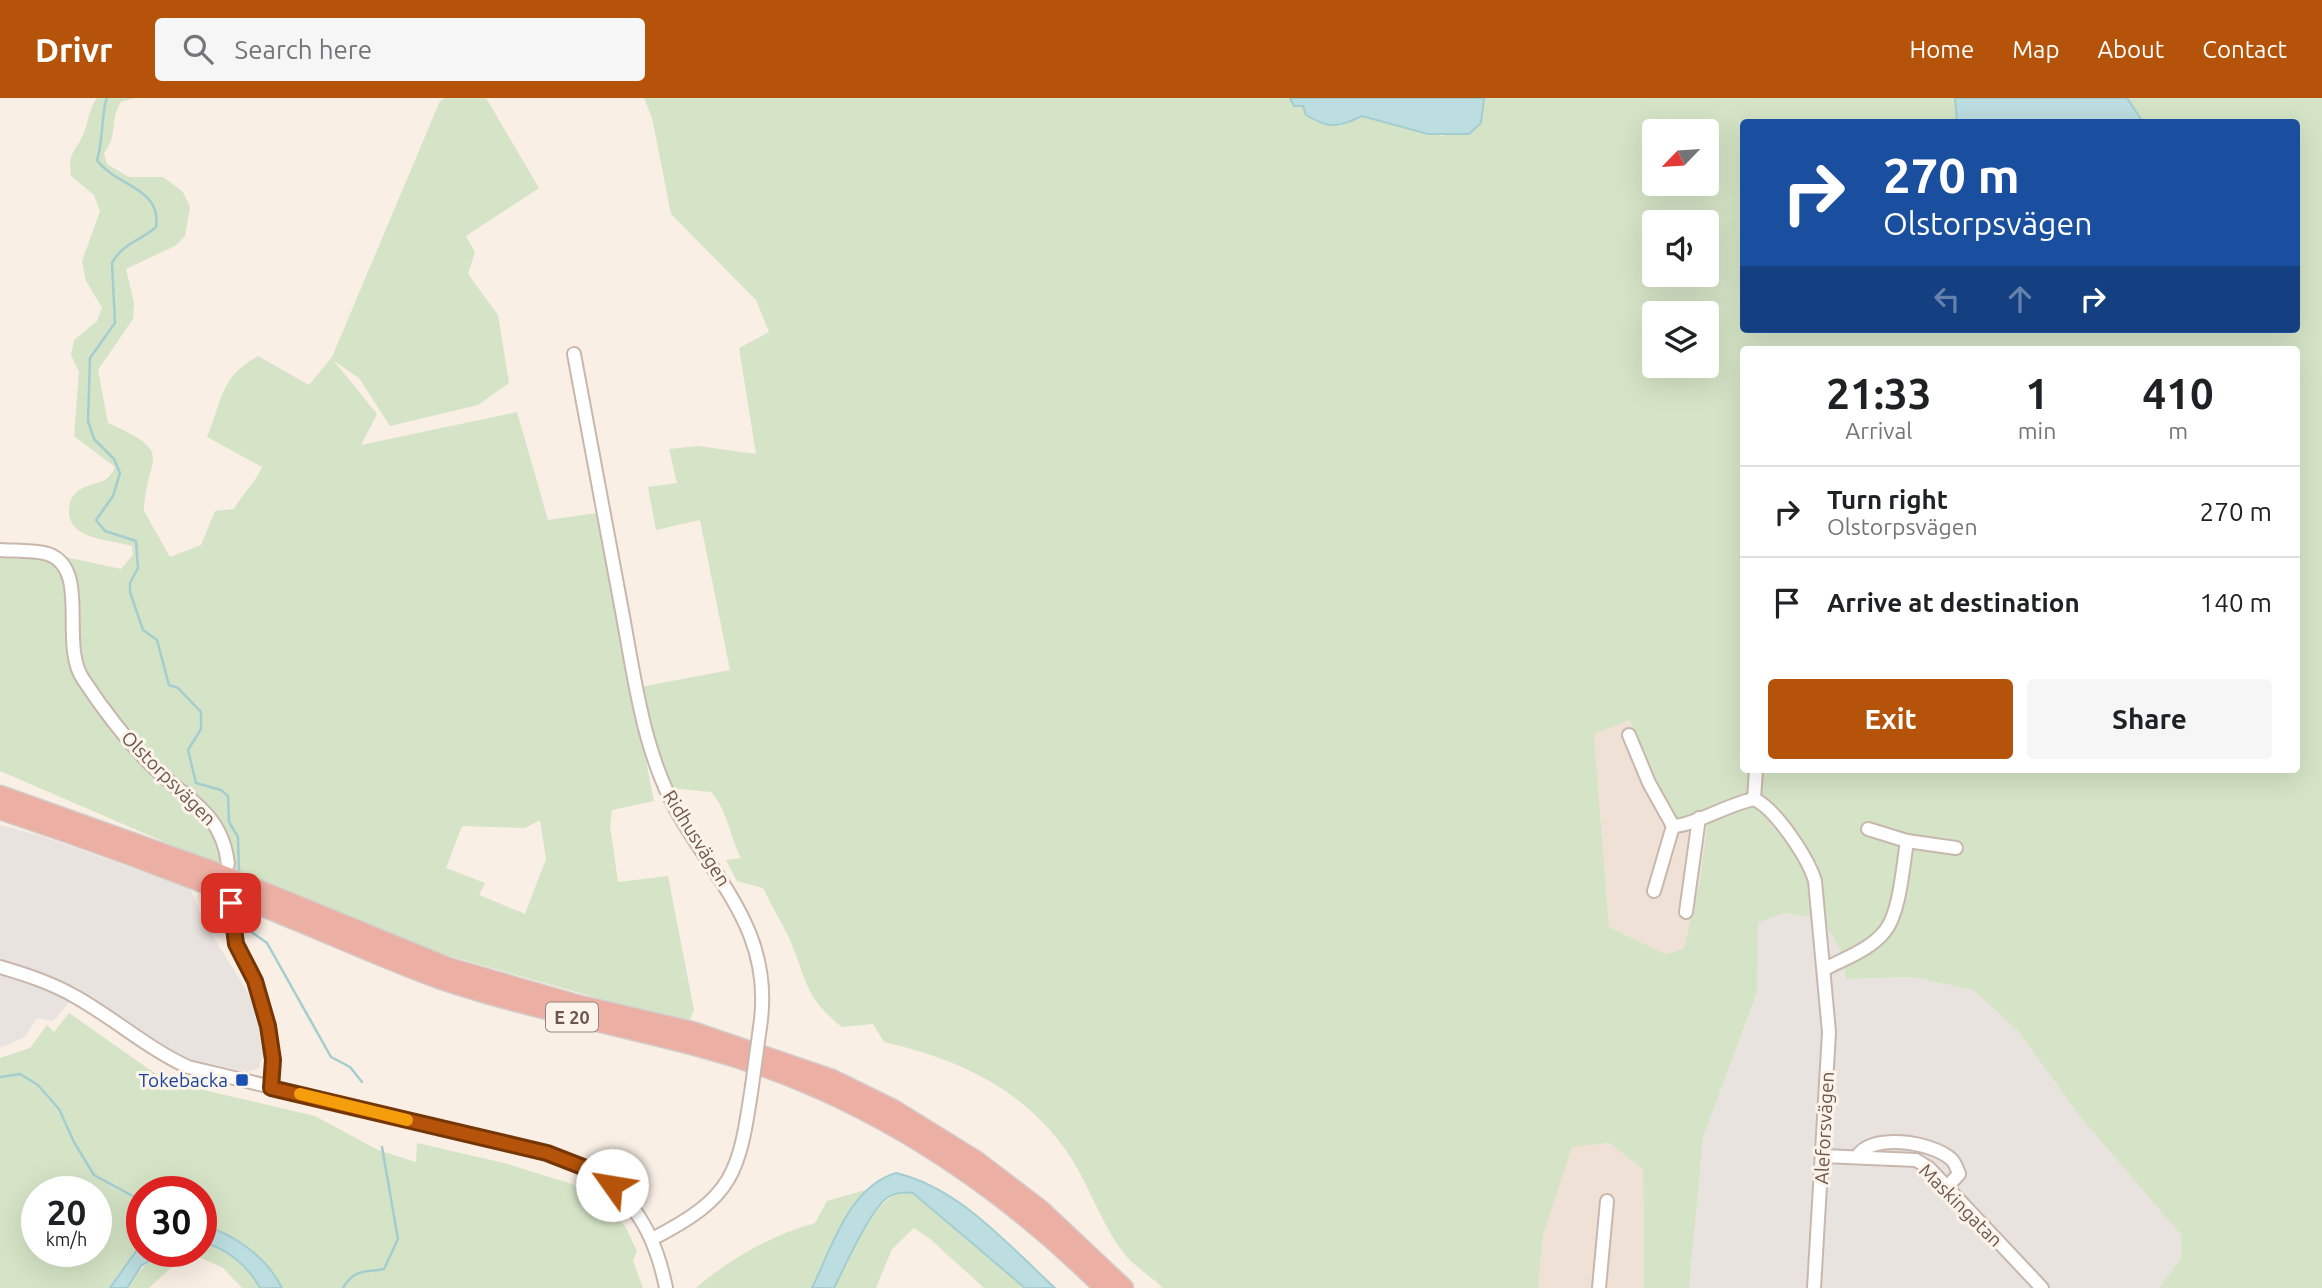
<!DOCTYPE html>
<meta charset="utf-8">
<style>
body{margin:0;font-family:Ubuntu,sans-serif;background:#f6f6f6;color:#202124;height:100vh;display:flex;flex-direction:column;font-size:26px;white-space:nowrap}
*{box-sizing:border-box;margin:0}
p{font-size:23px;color:#757577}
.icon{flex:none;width:38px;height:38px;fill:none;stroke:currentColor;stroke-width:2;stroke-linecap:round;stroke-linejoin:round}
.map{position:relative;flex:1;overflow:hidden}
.panel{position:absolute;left:1740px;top:248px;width:560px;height:427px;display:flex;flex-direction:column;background:#fff;border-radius:7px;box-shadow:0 7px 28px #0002}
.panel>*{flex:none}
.banner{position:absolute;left:1740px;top:21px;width:560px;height:214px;border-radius:7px;box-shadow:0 7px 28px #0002;background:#1a4fa0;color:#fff;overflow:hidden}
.needle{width:46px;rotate:245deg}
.controls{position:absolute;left:1642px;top:21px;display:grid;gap:14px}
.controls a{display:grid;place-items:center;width:77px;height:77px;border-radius:7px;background:#fff;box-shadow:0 7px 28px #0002;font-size:35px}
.speed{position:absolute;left:21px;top:1078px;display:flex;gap:14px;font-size:35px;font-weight:700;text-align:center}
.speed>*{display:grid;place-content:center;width:91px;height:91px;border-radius:50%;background:#fff;box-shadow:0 7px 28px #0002;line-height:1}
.speed small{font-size:18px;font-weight:400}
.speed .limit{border:10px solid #d22;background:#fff;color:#111}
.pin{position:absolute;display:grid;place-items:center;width:60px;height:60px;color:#fff;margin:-30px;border-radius:14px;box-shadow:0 4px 10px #0006}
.me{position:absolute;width:77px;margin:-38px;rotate:302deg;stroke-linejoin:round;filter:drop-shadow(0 0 5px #0008)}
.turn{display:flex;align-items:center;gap:24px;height:147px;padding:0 28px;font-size:32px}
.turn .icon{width:91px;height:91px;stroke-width:2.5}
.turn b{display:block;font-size:49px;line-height:60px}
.lanes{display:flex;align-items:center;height:66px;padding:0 28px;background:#0003;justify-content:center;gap:35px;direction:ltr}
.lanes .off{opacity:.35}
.eta{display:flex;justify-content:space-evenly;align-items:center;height:119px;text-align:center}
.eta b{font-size:42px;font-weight:700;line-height:49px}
.action{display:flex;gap:14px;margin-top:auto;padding:14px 28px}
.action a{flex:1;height:80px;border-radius:7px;background:#b45309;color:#fff;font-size:28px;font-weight:700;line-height:80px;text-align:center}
.action a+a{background:#f6f6f6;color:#202124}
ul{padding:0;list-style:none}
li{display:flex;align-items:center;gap:21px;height:91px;padding:0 28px;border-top:2px solid #e0e0e0}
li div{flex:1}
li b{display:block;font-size:26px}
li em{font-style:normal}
header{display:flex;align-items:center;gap:42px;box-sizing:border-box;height:98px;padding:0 35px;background:#b45309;color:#fff}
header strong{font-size:33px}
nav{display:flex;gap:38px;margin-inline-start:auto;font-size:24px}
.search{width:490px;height:63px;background:#f6f6f6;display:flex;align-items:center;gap:18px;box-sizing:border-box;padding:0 24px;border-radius:7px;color:#757577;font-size:26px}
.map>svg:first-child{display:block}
.residential{fill:#efe1d5}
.industrial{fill:#e9e3df}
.green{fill:#d5e4c6;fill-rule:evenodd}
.water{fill:#bcdee0;stroke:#a4cdd0;stroke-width:2}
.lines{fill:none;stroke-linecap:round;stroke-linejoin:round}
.stream{stroke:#a4cdd0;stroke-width:2.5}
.minor-casing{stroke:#c8b7ad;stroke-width:16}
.highway-casing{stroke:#d4ccca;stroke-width:21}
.minor{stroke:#fff;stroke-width:12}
.highway{stroke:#ebafa4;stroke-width:18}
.minor-bridge-casing{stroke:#c8b7ad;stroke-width:16;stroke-linecap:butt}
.minor-bridge{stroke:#fff;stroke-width:12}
.route-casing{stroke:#753606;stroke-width:18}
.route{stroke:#b45309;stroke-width:12}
.slow{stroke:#f59e0b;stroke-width:12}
.transit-dot{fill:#1a4fb4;stroke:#fcf4eb;stroke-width:2.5}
.labels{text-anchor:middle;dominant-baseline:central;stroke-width:6;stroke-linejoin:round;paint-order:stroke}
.shield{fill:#fcf4eb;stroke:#99857d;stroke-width:2}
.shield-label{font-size:18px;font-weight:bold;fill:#6e564e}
.street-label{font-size:19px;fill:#6e564e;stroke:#fcf4eb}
.transit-label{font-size:19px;fill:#164399;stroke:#fcf4eb;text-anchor:end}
</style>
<header>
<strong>Drivr</strong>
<div class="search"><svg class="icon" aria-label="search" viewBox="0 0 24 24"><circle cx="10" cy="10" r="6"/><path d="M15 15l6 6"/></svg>Search here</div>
<nav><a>Home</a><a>Map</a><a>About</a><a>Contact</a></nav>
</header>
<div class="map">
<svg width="2322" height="1190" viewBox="0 0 2322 1190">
<rect width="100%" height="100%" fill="#f9efe5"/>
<g class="residential">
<path d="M1630 622 1638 645 1708 720 1700 781 1684 852 1664 856 1609 829 1594 636Z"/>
<path d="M1609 1045 1643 1071 1644 1190H1538L1543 1137 1572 1048Z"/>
</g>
<g class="industrial">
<path d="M0 727 38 737 190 790 203 822 247 893 259 922 265 948 259 970 248 974 179 959 156 947 79 893 53 923 37 920 25 939 0 950Z"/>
<path d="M1785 815 1823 821 1840 852 1846 881 1912 879 1973 892 2017 932 2082 1021 2181 1137 2182 1158 2159 1190H1689L1703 1040 1757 896 1758 825Z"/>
</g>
<g class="green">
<path d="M97 0H135L121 4C109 23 119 36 104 55L107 66 129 79H163L183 94 190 109 185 138 175 148 126 171 134 205 133 221 98 272 108 325C178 356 146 357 144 413L170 459 201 447 215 413 234 411C243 395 254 387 262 369L207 339C223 301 219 280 258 258L309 287 332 259 440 3 445 0H486L539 90 466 138 475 154 468 176 498 217 509 285 478 307 390 328 359 280 334 263 377 316 361 347 517 314 548 422 597 415 654 703 612 712 610 728 618 784 668 778 694 912 690 922 625 908 449 858 285 796 0 673V458L65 459 121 471 133 457 132 448C113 442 70 442 69 415 69 407 70 400 76 395 89 382 107 390 115 369L74 338 79 274 71 257 74 242 97 223 102 210 86 183 82 163 100 113 94 97 71 78C68 54 74 56 83 37 89 24 88 12 97 0ZM540 722 546 761 525 816 479 797 485 785 446 770 462 728 525 730Z"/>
<path d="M644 0H1290L1294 8H1303L1339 29 1362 18 1442 38 1481 25 1484 0H1955L1957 24H1743V231H2155L2171 235 2186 231H2296V24H2143L2127 0H2322V1190H2159L2182 1158 2181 1137 2082 1021 2017 932 1973 892 1912 879 1846 881 1840 852 1823 821 1785 815 1758 825 1757 895 1703 1040 1689 1190H1644L1643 1071 1609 1045 1572 1049 1543 1137 1538 1190H1163C1151 1178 1133 1168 1123 1154 1099 1122 1088 1083 1065 1051 1022 990 955 960 884 944L873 926 842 929C803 899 807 880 789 840 781 823 771 807 763 790L737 783 726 762 741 760C729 737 728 713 711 694L669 690 653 643 640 589 730 572 700 422 656 432 648 389 677 385 669 351 698 348 756 356 739 250 769 234 756 202 671 116 652 20ZM1654 33H1706V86H1654ZM1654 124H1706V177H1654ZM1654 215H1706V268H1654ZM1743 252H2296V672H1743ZM1630 622 1669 720 1684 731 1708 721 1700 781 1684 851 1665 856 1609 829 1594 636Z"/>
<path d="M69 915 156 976 195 990 315 1018 378 1052 416 1064 417 1045 504 1065 585 1090 608 1107 626 1130 637 1153 633 1163 643 1190H282C267 1160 234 1135 201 1127V1094H142V1145L110 1190H0V960L30 950 47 927 54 934ZM37 1094H96V1153H37Z"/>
<path d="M865 1092 849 1115 812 1190H696C729 1161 774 1136 815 1125L827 1103Z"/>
<path d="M901 1094 913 1095 1025 1190H984L929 1140 914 1130 892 1151 876 1190H834C850 1159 867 1108 901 1094Z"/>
<path d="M201 1144C226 1149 249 1169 260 1190H242L223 1170 188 1154 149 1190H127C149 1157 163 1153 201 1153Z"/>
</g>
<g class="water">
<path d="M1290 0H1484L1481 25 1469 36H1428L1362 18C1338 29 1331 32 1306 17L1303 8H1294Z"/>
<path d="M1955 0H2127L2143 24H1957Z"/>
<path d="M896 1075C960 1090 1008 1147 1055 1190H1025L913 1095C904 1094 895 1094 887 1100 870 1112 844 1170 834 1190H812C832 1149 849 1089 896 1075Z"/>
<path d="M201 1127C234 1135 267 1160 282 1190H260C249 1169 226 1149 201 1144Z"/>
<path d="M142 1145V1153H166L141 1168 127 1190H110Z"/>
</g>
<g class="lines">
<g class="stream">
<path d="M107 0C102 9 103 45 97 62 115 88 162 89 156 129 140 143 123 145 112 165L115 225 90 260 88 323 94 341 114 361 120 375 113 398 96 422 105 433 136 443 138 470 130 485V494L143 532 157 542 169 587 178 590 201 614V631L188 652 196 685 221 692 228 698 229 724 238 739 239 773"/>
<path d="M240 810 246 830 267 845 331 959 350 969 362 984"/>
<path d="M0 979 20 976 38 987 59 1011 74 1044 94 1077 142 1103"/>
<path d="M343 1190C355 1170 365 1175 384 1171L398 1141 382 1049"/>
</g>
<defs>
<g id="minor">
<path d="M574 256C590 342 606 427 622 513 635 582 643 655 679 717 721 789 774 838 760 929"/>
<path d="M0 452C15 453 34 452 48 456 91 471 59 545 83 581 102 610 125 640 149 665 183 700 222 712 228 766"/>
<path d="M1629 637 1649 685 1673 728"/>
<path d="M1754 701 1756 672"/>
<path d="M1868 731 1907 743 1956 750"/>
<path d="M1654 793 1673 728C1693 728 1728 706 1754 701 1776 711 1808 760 1815 783L1829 934 1814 1190"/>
<path d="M231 805 236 846 255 882 268 928 273 962 271 990"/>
<path d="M1686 814 1699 720"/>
<path d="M0 869C27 877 52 885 76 899 115 921 147 950 188 969L547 1055C618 1080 651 1115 666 1190"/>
<path d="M1825 871C1845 860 1870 852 1885 833 1900 815 1903 767 1907 743"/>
<path d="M1823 1058 1916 1062 1929 1070 2042 1190"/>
<path d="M1857 1059C1871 1034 1932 1044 1951 1061 1955 1064 1957 1071 1959 1076L1947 1089"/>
<path d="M652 1141C734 1099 739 1076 752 988"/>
<path d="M1599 1190 1607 1103"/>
</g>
<g id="highway">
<path d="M0 697 216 774 448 869 576 906 692 933 832 981 893 1011 977 1063 1040 1111 1124 1190"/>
<path d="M0 712C99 745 196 781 292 821 341 841 389 863 439 881 524 910 613 926 699 949 855 990 991 1078 1104 1190"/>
</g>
</defs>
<use href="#minor" class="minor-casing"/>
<use href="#highway" class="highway-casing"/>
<use href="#minor" class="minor"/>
<use href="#highway" class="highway"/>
<defs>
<path id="minor-bridge" d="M752 988 760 929"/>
</defs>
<use href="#minor-bridge" class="minor-bridge-casing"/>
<use href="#minor-bridge" class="minor-bridge"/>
</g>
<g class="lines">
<defs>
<path id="route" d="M231 805 236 846 255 883 268 928 273 962 271 990 547 1055 583 1069 612 1087"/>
</defs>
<use href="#route" class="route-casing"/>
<use href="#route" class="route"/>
<path class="slow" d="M300 996 407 1022"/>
</g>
<rect class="transit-dot" x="235" y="975" width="14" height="14" rx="3.5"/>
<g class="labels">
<rect class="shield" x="546" y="904.5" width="52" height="29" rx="5"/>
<g class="shield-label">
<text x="572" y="919">E 20</text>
</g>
<g class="street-label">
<text transform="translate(169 680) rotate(45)">Olstorpsvägen</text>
<text transform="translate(697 740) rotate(58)">Ridhusvägen</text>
<text transform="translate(1824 1030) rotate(-87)">Aleforsvägen</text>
<text transform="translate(1961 1107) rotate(45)">Maskingatan</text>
</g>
<g class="transit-label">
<text x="228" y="982">Tokebacka</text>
</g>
</g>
</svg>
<div class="controls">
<a><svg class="needle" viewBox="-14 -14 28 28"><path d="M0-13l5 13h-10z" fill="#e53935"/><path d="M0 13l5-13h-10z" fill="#757577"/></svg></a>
<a><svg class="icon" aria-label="sound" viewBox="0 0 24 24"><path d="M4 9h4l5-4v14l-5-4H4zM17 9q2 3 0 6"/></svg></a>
<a><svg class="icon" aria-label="layers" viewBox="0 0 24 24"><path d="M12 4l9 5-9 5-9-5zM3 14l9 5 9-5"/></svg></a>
</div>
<div class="speed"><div>20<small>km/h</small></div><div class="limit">30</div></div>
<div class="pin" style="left:231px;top:805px;background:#d93025"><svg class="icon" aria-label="arrive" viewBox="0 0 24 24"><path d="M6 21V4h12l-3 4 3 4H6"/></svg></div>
<svg class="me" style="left:612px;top:1087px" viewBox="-20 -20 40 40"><circle r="19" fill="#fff"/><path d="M0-13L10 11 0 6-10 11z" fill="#b45309"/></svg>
<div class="banner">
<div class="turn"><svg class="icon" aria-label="right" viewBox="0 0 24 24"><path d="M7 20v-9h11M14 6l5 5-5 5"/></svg><div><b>270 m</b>Olstorpsvägen</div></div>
<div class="lanes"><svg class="icon off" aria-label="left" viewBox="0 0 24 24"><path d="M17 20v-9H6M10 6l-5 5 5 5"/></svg><svg class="icon off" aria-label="ahead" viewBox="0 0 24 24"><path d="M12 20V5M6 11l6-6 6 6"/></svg><svg class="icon" aria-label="right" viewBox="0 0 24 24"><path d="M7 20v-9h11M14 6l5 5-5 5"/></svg></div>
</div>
<section class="panel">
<div class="eta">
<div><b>21:33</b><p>Arrival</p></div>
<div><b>1</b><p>min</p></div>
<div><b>410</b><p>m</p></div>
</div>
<ul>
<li><svg class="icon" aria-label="right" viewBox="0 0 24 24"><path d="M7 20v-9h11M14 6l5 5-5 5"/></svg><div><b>Turn right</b><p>Olstorpsvägen</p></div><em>270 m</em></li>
<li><svg class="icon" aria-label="arrive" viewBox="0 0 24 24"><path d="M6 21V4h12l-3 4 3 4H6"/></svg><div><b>Arrive at destination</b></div><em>140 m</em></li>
</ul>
<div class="action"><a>Exit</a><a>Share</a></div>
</section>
</div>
